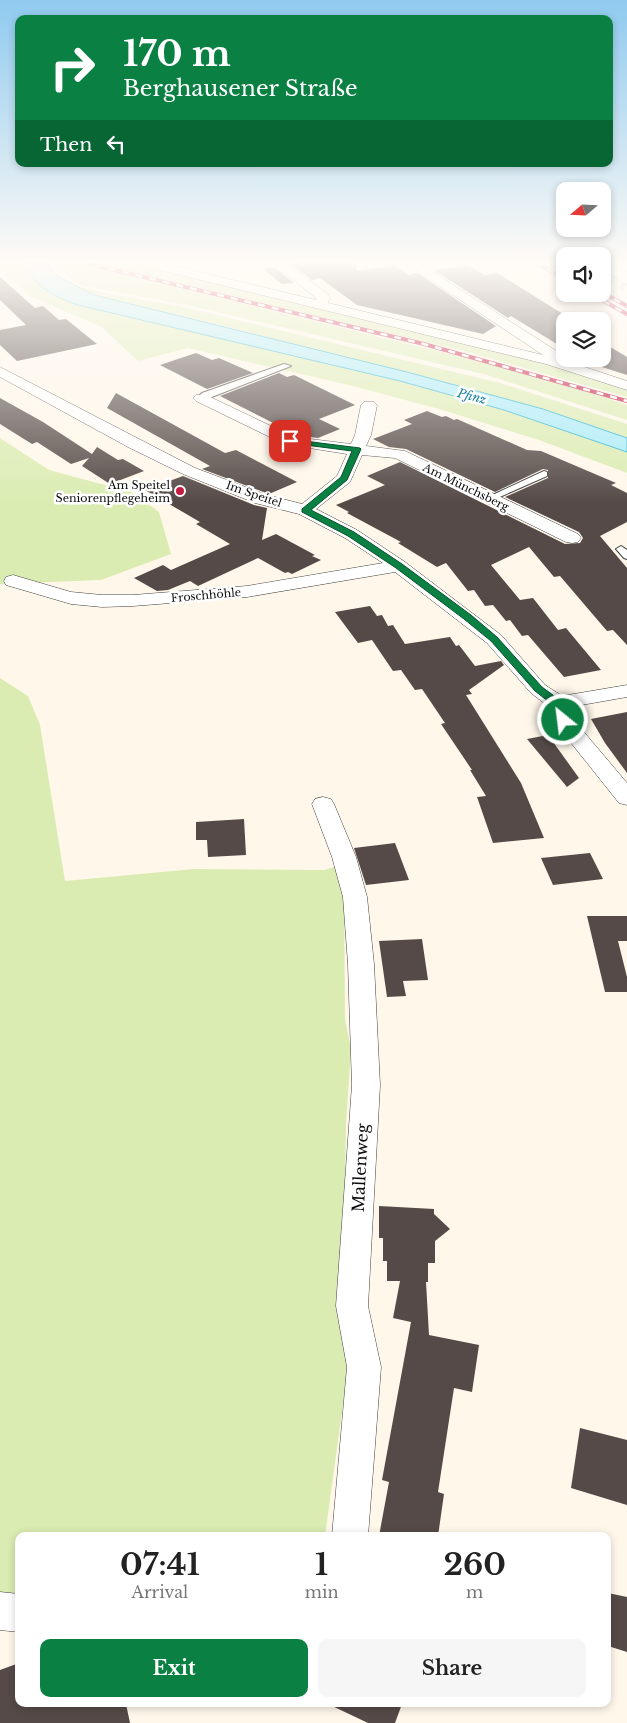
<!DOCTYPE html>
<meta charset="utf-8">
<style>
body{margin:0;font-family:"Libre Baskerville",serif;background:#f6f6f6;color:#222;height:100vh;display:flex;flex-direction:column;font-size:19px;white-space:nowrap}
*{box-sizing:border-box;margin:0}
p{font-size:16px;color:#767676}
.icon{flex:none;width:28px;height:28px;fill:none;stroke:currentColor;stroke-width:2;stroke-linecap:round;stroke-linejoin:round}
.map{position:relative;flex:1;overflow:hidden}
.side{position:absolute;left:15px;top:1532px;width:596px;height:175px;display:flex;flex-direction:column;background:#fff;border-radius:10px;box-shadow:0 2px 8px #0003}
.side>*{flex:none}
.banner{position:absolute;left:15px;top:15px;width:598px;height:152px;border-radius:10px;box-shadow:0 2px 8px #0003;background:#0b8043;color:#fff;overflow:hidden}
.needle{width:32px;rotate:251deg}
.tools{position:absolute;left:556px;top:182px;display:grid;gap:10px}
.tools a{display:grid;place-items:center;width:55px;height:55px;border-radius:10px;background:#fff;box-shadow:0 2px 8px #0003;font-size:25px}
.pin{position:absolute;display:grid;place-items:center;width:42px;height:42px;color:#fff;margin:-21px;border-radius:10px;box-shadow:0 2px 8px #0006}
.me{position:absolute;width:55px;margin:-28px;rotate:331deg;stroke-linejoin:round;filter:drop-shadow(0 0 4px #0008)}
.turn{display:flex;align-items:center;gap:18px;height:105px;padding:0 25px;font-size:22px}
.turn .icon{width:65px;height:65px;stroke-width:2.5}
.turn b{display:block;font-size:35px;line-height:42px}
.then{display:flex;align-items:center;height:48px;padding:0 25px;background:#0003;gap:10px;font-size:19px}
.eta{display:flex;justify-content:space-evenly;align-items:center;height:85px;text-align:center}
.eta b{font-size:30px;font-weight:700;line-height:35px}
.action{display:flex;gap:10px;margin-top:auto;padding:10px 25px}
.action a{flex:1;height:58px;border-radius:10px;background:#0b8043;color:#fff;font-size:20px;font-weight:700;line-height:58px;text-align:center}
.action a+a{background:#f6f6f6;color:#222}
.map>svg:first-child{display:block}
.green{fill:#dbecb2}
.water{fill:#abecfa;stroke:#2db4d6}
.building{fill:#554a47}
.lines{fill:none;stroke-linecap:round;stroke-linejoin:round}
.trunk-tunnel{stroke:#dbd4c9;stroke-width:16;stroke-dasharray:16 8;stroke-linecap:butt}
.service-casing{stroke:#3f3f3f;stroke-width:2}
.minor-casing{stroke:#3f3f3f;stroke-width:1}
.tertiary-casing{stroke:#3f3f3f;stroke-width:1}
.service{fill:#fff;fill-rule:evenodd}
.minor{fill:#fff;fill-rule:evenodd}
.tertiary{fill:#fff;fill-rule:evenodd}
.rail-casing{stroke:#c41b45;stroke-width:4}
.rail{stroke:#fff;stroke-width:2.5;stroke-dasharray:7;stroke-linecap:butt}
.route{fill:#0b8043;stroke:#07532c}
.poi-dot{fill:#c41b45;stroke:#fff;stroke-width:2}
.labels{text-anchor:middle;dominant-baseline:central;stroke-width:5;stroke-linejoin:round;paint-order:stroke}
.far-poi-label{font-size:11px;fill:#0c0c0c;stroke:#fff;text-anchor:end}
.far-street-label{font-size:11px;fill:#0c0c0c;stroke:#fff}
.far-water-label{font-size:12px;font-style:italic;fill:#0e7b9e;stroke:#fff}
.near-street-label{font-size:16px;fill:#0c0c0c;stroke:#fff}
</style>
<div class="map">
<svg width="627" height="1723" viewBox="0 0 627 1723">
<rect width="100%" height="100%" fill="#fff7ea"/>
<g class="green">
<path d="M0 262H27C31 287 57 296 78 305L400 381 504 410 627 452V473L539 440 439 409 353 386 188 348 138 361 102 327 30 296 0 269Z"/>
<path d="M55 262H71L486 363 586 391 627 405V420L487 375 192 306 79 285 58 270Z"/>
<path d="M91 262H129L528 358 627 389V397L464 351Z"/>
<path d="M59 277 71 284 94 291 179 306 500 383 627 424V438L543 409 407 372 307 348 225 326 117 302 81 290Z"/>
<path d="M0 438 49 470 131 492 159 512 171 554 101 580 0 584Z"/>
<path d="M0 678 28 696 40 725 65 881 194 869 324 870 338 866 344 883 345 1019 351 1049 346 1125 343 1277 348 1368 325 1536H19V1598L0 1592Z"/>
</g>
<path class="water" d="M27 262H49L52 271 59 277 94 295 407 372 543 409 627 438V452L504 410 400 381 78 305C57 298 31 286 27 262Z"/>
<g class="building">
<path d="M308 262H356L357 271 394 265 409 275 417 273 496 326 483 334 357 305 320 278 312 280 291 264Z"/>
<path d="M467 265 484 275 497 273 571 319 565 320V349L511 316 508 318 434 270Z"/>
<path d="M274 267 294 283 282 284 263 269Z"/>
<path d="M0 277 35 308 43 306 59 320 66 319 97 344 17 361 0 345V330L26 325 0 300Z"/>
<path d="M602 342 627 357V375L602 367Z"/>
<path d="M196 353 212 360 219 358 253 373 207 389 160 365Z"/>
<path d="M279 373 287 377 294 375 355 405 319 419 340 429 318 438 311 437 294 429 289 431 220 396Z"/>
<path d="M116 393 225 453 236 450 297 482 269 494 202 469 210 466 107 408Z"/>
<path d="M0 398 43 422 92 454 97 447 118 460 123 459 144 471 110 484 82 466 89 458 71 464 37 442 32 444 0 424Z"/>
<path d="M427 411 442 417 446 416 454 420 457 419 527 450 541 451 616 483 611 485 627 493V522L600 536 627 568V645L613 630 607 631 560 576 554 577 529 547 491 565 520 600 533 598 558 630 566 628 601 670 564 677 528 635 522 636 510 620 506 621 493 605 485 606 474 590 468 591 446 563 437 567 398 543 401 542 347 513 349 512 336 505 385 485 367 476 400 462 565 544 580 543 583 538 579 532 505 497 548 478V470L543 469 495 492 406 449 389 447 373 439 412 424 404 420Z"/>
<path d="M183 476 254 505 267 508 262 540 276 534 315 555 312 556 321 560 292 574 288 572 285 573 258 558 198 586 190 581 168 590 157 591 134 578 163 565 171 570 230 544 196 524 200 522 145 490Z"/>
<path d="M370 606 377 616 382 615 388 626 393 625 405 644 450 637 456 646 459 645 475 666 501 661 504 665 469 690 472 694 466 695 521 783 544 838 493 843 477 797 486 796 470 770H472L441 724 445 723 422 689 415 690 401 670 393 671 372 640 358 643 335 612Z"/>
<path d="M627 712V773L605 743 591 719Z"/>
<path d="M548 735 579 778 567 787 527 739Z"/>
<path d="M244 819 246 855 208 857 207 840H196V822Z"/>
<path d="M395 843 409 880 366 885 354 848Z"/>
<path d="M590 853 603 879 553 885 541 858Z"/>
<path d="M587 916H627V941H618L627 977V992H605Z"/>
<path d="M422 939 428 980 403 981 406 996 387 997 379 941Z"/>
<path d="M379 1206 434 1209V1214L450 1229 435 1241V1263H428V1282H426L429 1335 479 1345 472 1392 454 1388 438 1492 444 1494 438 1536H379L389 1482 382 1480 411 1322 393 1318 400 1281H387V1261H383V1238H379Z"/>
<path d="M580 1428 627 1440V1505L571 1488Z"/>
<path d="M608 1593 627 1597V1652L608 1646Z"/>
<path d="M19 1663V1704H126L130 1723H0V1670Z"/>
<path d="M328 1704H402L395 1723H368Z"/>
</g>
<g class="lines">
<path class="trunk-tunnel" d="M602 269 627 283"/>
<defs>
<g id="service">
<path d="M284 364 291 366 204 400 197 398 202 393Z"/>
<path d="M544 471 547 472V476L493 500 490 501 486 498Z"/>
<path d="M621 546 627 550V559L624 558 616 549Z"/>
</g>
<g id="minor">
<path d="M137 262H158L316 300V298L271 262H285L328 294 330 297 328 303 543 355 403 262H417L558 352 560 355 557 358 627 381V390L546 364 139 265Z"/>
<path d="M0 367 195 468 267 495 302 504 337 476 347 454 284 444 196 401 193 398 196 395H206L294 437 351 444 355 435 361 405 364 402H374L377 405 371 435 366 446 405 451 578 534 581 538 578 542 572 543 566 542 395 458 362 455 350 482 316 509 357 530 405 562 501 635 545 685 562 696 627 685V697L570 707 573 719 627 783V805L619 803 556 724 548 706 531 693 487 643 395 572 247 597 133 606 102 607 71 604 6 585 4 581 6 577 13 575 71 592 102 595H133L247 586 383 563 345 538 299 514 255 503 183 474 128 447 0 377Z"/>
<path d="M323 797 331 799 334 804 356 857 367 897 374 964 380 1085 368 1306 381 1367 368 1536H332L347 1367 336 1306 352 1085 348 964 343 897 332 857 312 804 315 799Z"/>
<path d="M0 1592 19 1594V1632L0 1630Z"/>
</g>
<path id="tertiary" d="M602 262H615L627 272V284L622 283 602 266Z"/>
</defs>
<use href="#service" class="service-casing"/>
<use href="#minor" class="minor-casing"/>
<use href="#tertiary" class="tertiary-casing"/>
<use href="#service" class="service"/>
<use href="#minor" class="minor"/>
<use href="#tertiary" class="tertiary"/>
<defs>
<g id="rail">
<path d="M81 262 424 344 627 401"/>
<path d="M535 262 565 279"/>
<path d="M550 262 565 270"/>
<path d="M602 292 627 306"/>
<path d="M591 294 627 314"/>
</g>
</defs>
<use href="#rail" class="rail-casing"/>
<use href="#rail" class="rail"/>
</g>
<linearGradient id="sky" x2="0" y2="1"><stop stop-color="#8fcaef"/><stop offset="0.52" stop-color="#fffbf6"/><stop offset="1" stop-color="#fffbf6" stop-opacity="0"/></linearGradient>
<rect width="627" height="503" fill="url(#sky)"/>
<path class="route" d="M288 439 360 448 361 449 347 480 311 510 354 532 402 564 471 615 497 637 542 687 561 701 568 720 567 722H560L553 705 535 691 491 641 464 619 396 568 348 536 302 512V509L341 477 352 451 290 443 287 441Z"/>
<circle class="poi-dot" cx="180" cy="491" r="5"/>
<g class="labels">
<g class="far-poi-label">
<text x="170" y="485">Am Speitel<tspan x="170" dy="13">Seniorenpflegeheim</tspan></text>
</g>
<g class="far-street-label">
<text transform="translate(466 487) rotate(26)">Am Münchsberg</text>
<text transform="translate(254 494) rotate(19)">Im Speitel</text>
<text transform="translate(206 595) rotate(-5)">Froschhöhle</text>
</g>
<g class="far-water-label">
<text transform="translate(472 396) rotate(14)">Pfinz</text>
</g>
<g class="near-street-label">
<text transform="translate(360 1168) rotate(-87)">Mallenweg</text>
</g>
</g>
</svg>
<div class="tools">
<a><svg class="needle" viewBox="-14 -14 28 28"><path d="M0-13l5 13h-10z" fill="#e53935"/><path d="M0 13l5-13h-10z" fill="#767676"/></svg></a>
<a><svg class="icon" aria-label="sound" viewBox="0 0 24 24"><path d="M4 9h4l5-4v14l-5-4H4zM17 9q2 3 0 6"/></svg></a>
<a><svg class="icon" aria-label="layers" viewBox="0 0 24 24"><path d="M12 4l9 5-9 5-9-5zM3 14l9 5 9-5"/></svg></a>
</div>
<div class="pin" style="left:290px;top:441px;background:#d93025"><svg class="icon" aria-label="arrive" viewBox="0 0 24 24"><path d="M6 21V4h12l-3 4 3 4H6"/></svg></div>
<svg class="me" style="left:563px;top:720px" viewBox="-20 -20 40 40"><circle r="17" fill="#0b8043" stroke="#fff" stroke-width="3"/><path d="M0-11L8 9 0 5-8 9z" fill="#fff"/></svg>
<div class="banner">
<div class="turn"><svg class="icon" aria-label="right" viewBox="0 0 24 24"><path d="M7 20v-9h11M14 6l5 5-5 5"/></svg><div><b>170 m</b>Berghausener Straße</div></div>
<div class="then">Then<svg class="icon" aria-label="left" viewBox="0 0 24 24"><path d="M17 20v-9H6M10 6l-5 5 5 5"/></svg></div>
</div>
<section class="side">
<div class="eta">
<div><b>07:41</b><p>Arrival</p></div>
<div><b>1</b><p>min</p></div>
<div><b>260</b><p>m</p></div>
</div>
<div class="action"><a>Exit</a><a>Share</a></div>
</section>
</div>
